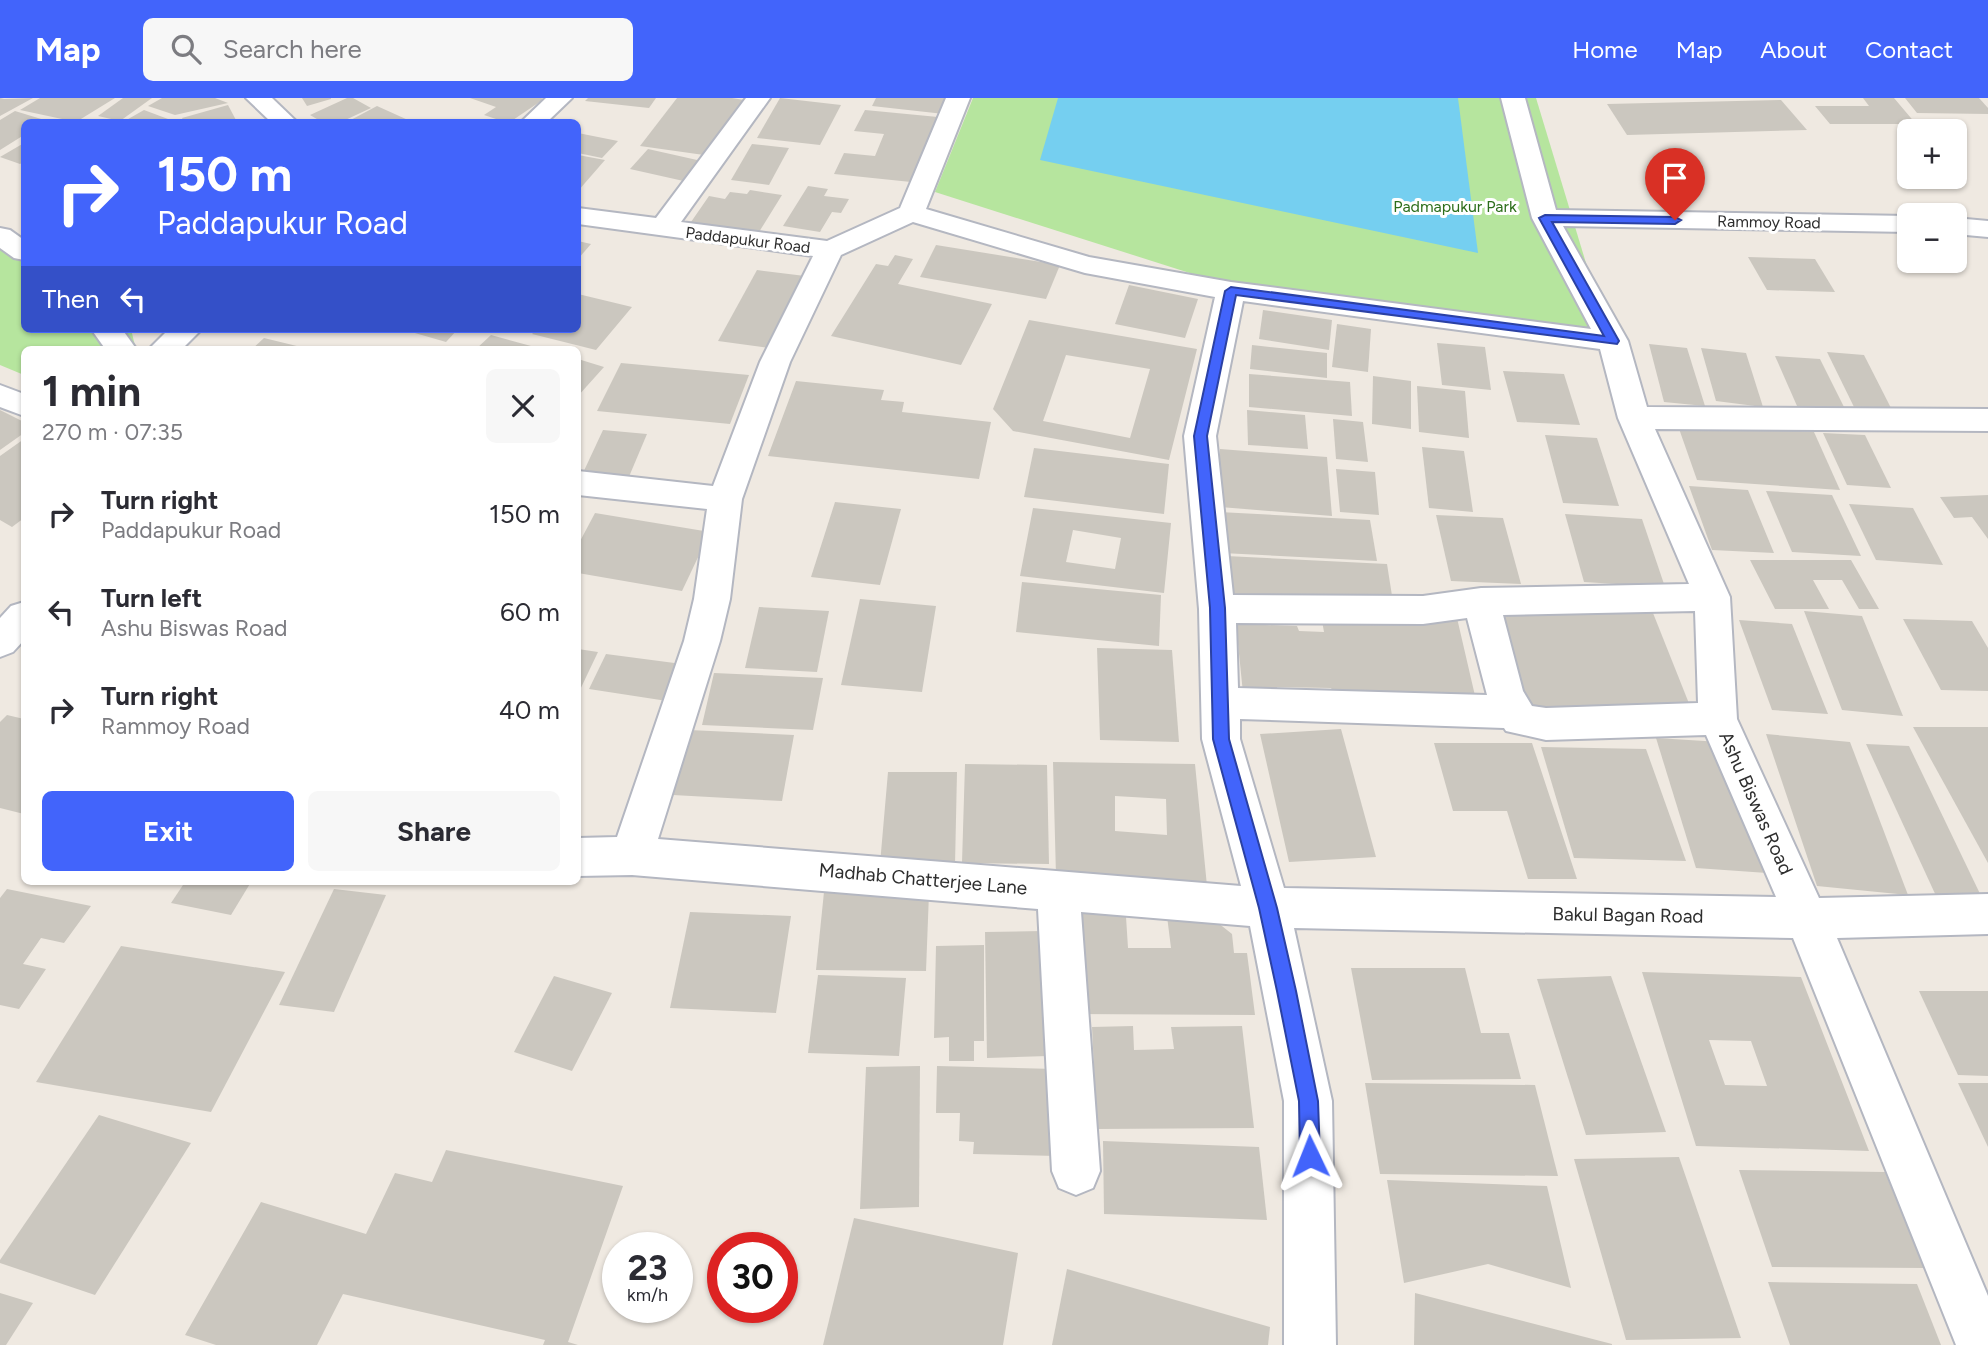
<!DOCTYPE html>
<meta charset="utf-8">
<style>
body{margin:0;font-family:Figtree,sans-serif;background:#f7f7f7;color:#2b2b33;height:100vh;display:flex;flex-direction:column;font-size:26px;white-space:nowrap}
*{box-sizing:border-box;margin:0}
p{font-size:23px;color:#7c7c81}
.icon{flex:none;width:38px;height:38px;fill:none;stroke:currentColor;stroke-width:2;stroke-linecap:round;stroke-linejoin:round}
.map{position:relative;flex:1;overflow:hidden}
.side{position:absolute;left:21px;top:248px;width:560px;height:539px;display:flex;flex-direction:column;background:#fff;border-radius:10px;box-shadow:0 2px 5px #0004}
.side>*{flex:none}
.banner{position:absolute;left:21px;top:21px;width:560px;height:214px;border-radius:10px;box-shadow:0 2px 5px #0004;background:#4264fb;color:#fff;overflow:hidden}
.tools{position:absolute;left:1897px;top:21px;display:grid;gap:14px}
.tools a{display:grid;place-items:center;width:70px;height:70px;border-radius:10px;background:#fff;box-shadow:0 2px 5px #0004;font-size:35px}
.speed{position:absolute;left:602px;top:1134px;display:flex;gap:14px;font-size:35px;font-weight:700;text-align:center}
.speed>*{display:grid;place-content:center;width:91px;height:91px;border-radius:50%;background:#fff;box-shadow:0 2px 5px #0004;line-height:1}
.speed small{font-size:18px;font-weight:400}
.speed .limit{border:10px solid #d22;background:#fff;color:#111}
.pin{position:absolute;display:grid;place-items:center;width:60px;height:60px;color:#fff;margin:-72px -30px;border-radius:50% 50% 50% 0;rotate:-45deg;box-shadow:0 0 7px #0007}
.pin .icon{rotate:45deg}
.me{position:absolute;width:77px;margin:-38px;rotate:358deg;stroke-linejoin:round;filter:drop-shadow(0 0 5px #0008)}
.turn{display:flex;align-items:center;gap:24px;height:147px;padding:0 21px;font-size:32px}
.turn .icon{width:91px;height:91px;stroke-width:2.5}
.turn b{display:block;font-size:49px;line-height:60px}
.then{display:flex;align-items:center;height:66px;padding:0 21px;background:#0003;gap:14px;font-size:26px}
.round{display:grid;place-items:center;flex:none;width:74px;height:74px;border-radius:10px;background:#f7f7f7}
.headline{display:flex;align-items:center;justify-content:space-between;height:119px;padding:0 21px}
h1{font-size:42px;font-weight:700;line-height:52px}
.cta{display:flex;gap:14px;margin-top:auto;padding:14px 21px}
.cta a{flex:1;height:80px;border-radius:10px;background:#4264fb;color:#fff;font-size:28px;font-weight:700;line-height:80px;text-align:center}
.cta a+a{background:#f7f7f7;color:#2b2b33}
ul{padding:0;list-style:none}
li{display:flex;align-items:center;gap:21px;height:98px;padding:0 21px}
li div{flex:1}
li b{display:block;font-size:26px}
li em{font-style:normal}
header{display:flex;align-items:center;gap:42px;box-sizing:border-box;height:98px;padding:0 35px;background:#4264fb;color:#fff}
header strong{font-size:33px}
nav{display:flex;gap:38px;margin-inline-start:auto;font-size:24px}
.search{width:490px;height:63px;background:#f7f7f7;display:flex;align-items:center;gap:18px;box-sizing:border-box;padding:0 24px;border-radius:10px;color:#7c7c81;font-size:26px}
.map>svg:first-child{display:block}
.green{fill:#b6e59e}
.water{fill:#75cff0}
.building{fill:#cbc7bf;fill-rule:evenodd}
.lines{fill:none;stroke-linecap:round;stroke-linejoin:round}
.minor-casing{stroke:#b4b7c1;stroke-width:4}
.minor{fill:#fff;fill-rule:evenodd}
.route{fill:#4264fb;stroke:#2b41a3;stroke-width:2}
.labels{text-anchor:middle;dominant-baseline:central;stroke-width:6;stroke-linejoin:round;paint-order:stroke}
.far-park-label{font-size:16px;fill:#2c6e1b;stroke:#fff}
.far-street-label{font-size:16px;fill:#2e2e2e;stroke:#fff}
.street-label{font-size:19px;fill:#2e2e2e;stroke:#fff}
</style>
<header>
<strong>Map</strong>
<div class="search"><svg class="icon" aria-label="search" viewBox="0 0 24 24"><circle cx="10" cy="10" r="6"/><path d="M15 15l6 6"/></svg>Search here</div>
<nav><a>Home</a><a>Map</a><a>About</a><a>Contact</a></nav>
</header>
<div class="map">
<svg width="1988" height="1247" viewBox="0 0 1988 1247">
<rect width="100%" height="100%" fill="#efe9e1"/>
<g class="green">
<path d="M973 0H1536L1609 241 1218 184 935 94Z"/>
<path d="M24 137V231H131L136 252H24V277L0 267V152Z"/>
</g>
<path class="water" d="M1058 0H1458L1478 155 1040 62Z"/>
<g class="building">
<path d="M0 0 4 1 33 0 0 18Z"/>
<path d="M40 0H115L76 24 20 12Z"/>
<path d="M123 0H152L120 23 98 18Z"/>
<path d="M162 0H215L228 5 175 17 148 8Z"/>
<path d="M302 0H331V1L307 8Z"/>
<path d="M347 0H353L371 10 341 24H322L310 17Z"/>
<path d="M470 0H541L544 1 510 24H491L496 21 484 17 496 9Z"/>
<path d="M588 0H656L649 10 585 3Z"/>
<path d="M677 0H732L744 2 704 57 640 48Z"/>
<path d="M780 0 841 7 820 47 757 40Z"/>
<path d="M876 0H951L944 16 872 8Z"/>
<path d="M1863 0H1894L1916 26H1830L1815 8H1869Z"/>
<path d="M1905 0H1979L1988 10V16L1917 15Z"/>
<path d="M1781 2 1807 32 1627 37 1607 6Z"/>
<path d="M228 7 237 24H184L182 20Z"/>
<path d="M377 8 408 22 403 24H347Z"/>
<path d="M144 12 168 21 162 24H123Z"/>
<path d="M865 12 938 19 911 84 834 76 844 55 875 58 884 36 854 33Z"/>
<path d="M15 13 51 24H24V37L0 52V22Z"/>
<path d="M578 35 618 43 602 60 578 55Z"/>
<path d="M24 45V64L20 66 0 59Z"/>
<path d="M752 46 789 50 769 87 731 82Z"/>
<path d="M648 51 706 64 688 84 630 71Z"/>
<path d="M578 57 605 62 578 93Z"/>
<path d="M808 88 828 91 824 98 849 101 841 115 832 114 820 134 783 128Z"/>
<path d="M750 92 782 97 759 134 691 124 709 98 725 101 730 94 747 96Z"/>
<path d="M578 143 591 146 578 161Z"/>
<path d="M936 147 1060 167 1046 201 920 179Z"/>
<path d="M895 157 913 161 898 186 992 206 961 267 831 238 876 166 888 168Z"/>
<path d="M1748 159 1815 161 1835 194 1767 192Z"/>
<path d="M757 172 805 178 769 250 718 243Z"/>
<path d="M1129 187 1198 201 1185 240 1115 226Z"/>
<path d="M578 196 632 209 596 252 532 236 537 231H578Z"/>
<path d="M1263 212 1332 222 1329 252 1259 241Z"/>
<path d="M1029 222 1197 251 1169 362 1013 333 993 311ZM1066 257 1150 271 1130 340 1043 323Z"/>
<path d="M1337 226 1371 231 1368 274 1332 269Z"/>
<path d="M401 231H458L446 244Z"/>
<path d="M491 237 542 251V252H475Z"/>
<path d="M264 240 309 251V252H251Z"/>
<path d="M1437 245 1485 249 1491 292 1442 287Z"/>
<path d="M1649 246 1687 250 1705 308 1664 304Z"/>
<path d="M1252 247 1327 255V280L1250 271Z"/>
<path d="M1701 250 1746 255 1763 309 1716 303Z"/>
<path d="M1827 254 1864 257 1892 312 1854 309Z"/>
<path d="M1775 258 1820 261 1845 311 1797 308Z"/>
<path d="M578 261 604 269 578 298Z"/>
<path d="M621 265 749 277 730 326 597 313Z"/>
<path d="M1503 273 1564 276 1580 327 1517 324Z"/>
<path d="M1249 276 1350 284 1352 318 1249 309Z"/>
<path d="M1373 278 1411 283V331L1372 326Z"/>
<path d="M796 283 884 292 881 302 904 304 902 314 991 324 979 381 768 358Z"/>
<path d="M1417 288 1465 293 1469 340 1419 334Z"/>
<path d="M0 312 24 324V335L0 352Z"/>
<path d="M1247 312 1305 317 1308 351 1248 347Z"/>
<path d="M1333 321 1363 324 1368 364 1336 361Z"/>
<path d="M1677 325 1814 334 1840 392 1697 382Z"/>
<path d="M603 332 647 336 628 381 582 377Z"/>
<path d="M1823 335 1865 337 1891 390 1847 387Z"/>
<path d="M1545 337 1597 340 1619 408 1563 405Z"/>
<path d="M24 341V420L12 429 0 422V358Z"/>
<path d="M1422 349 1464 353 1473 414 1429 410Z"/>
<path d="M1034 350 1169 366 1164 416 1024 399Z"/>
<path d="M1220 351 1327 359 1332 418 1220 409Z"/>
<path d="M1336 371 1375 374 1379 417 1340 414Z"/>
<path d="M1689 388 1748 392 1774 455 1712 452Z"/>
<path d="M1766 393 1832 397 1861 458 1792 454Z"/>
<path d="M1988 397V441L1972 419 1954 420 1940 399Z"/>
<path d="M835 404 901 411 880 487 811 479Z"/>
<path d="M1849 406 1913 410 1943 467 1876 462Z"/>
<path d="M1033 410 1171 425 1164 495 1020 478ZM1073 432 1121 440 1115 471 1066 464Z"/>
<path d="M1219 414 1370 422 1377 463 1222 455Z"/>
<path d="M595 415 710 434 682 493 578 475V447Z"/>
<path d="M1565 416 1642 421 1665 489 1584 484Z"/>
<path d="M1436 417 1503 420 1521 486 1451 483Z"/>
<path d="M1226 458 1387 466 1393 504 1229 496Z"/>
<path d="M1750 462H1851L1879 511H1859L1842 482H1813L1829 511H1775Z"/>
<path d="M1022 484 1161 497 1159 548 1016 534Z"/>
<path d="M860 501 936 508 922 594 841 587Z"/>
<path d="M759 509 829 513 817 574 745 570Z"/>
<path d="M1494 512 1653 515 1692 613 1522 609Z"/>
<path d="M1804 513 1862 518 1903 618 1842 612Z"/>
<path d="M1321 517 1457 520 1476 602 1336 599 1331 590 1277 589 1278 596 1243 595 1236 526 1297 528 1299 533 1324 534Z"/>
<path d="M1903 521 1972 523 1988 550V593L1941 592Z"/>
<path d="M1739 522 1792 526 1828 616 1772 612Z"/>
<path d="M1097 550 1172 552 1179 644 1100 642Z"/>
<path d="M578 551 598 554 578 596Z"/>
<path d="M606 556 682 566 667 603 589 591Z"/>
<path d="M714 575 823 580 813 632 702 627Z"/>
<path d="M7 617 24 621V716L0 710V624Z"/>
<path d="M1913 629H1988V765Z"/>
<path d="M1341 631 1376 759 1289 764 1260 636Z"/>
<path d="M689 632 794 637 782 703 673 697Z"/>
<path d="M1766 636 1850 644 1908 797 1817 788Z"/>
<path d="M1656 640 1721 644 1767 775 1696 770Z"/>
<path d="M1434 645H1532L1577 781H1528L1507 713H1453Z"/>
<path d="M1866 646 1909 648 1983 802 1937 800Z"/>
<path d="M1541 649 1646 651 1686 763 1574 760Z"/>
<path d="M1053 664 1195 666 1207 788 1056 778ZM1115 698 1166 701 1167 737 1115 733Z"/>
<path d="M965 666 1047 667 1049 766 962 765Z"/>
<path d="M888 674H957L955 767 880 766Z"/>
<path d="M185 784H251L231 817 171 805Z"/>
<path d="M7 791 91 808 64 845 41 840 23 866 46 871 19 911 0 907V800Z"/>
<path d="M334 791 386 797 334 914 279 907Z"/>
<path d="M824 794 929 795 926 873 816 872Z"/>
<path d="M1068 803H1125L1128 850H1171L1167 818 1208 817 1232 836 1234 855H1247L1255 917 1073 916Z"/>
<path d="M690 814 791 818 776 915 670 910Z"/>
<path d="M1043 833 1048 958 987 960 985 834Z"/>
<path d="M984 847V943H974V963H949V939L934 940 936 848Z"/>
<path d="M121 848 285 874 211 1014 36 984Z"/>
<path d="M1351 870H1465L1481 935H1509L1521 981 1372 982Z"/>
<path d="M1642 874 1801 879 1869 1053 1696 1048ZM1709 942 1751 943 1767 988 1725 987Z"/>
<path d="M818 877 906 880 899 958 808 955Z"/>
<path d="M554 878 612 895 572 973 514 954Z"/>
<path d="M1611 878 1666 1034 1586 1037 1537 881Z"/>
<path d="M1919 893H1988V978L1958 977Z"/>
<path d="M1133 928 1134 952 1174 951 1171 929 1242 928 1254 1030 1097 1031 1092 929Z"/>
<path d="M920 968 919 1109 860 1111 866 969Z"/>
<path d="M937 968 1055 971 1057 1058 973 1056 974 1044 959 1043 960 1015H936Z"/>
<path d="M1365 985 1535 987 1558 1078 1380 1076Z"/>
<path d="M1958 985H1988V1049Z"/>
<path d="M99 1017 191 1045 95 1197 0 1165V1162Z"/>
<path d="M1103 1043 1259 1049 1267 1122 1104 1116Z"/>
<path d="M446 1052 623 1088 568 1244 578 1247H543L545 1242 343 1196 317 1247H216L185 1237 261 1104 366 1136 395 1075 432 1084Z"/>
<path d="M1679 1059 1741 1240 1626 1242 1574 1061Z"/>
<path d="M1739 1072 1885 1074 1924 1170 1772 1169Z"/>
<path d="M1387 1082 1547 1088 1571 1190 1488 1166 1404 1185Z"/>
<path d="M854 1120 1018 1155 1003 1247H823Z"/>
<path d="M1067 1171 1270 1229 1268 1247H1052Z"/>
<path d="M1768 1184 1917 1186 1941 1247H1790Z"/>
<path d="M0 1195 33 1205 6 1247H0Z"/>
<path d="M1415 1195 1612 1246V1247H1414Z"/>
</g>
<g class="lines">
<defs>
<g id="minor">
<path d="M246 0H272L297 24H271Z"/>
<path d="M546 0H572L547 24H521Z"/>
<path d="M746 0H770L681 124 827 143 900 110 946 0H970L926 111 1089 159 1231 184 1591 231 1532 120 1501 0H1525L1556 112 1909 118V134L1563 128 1628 243 1647 309 1988 311V333L1655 331 1730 499 1737 621 1819 800 1988 796V836L1837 840 1988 1198V1247H1956L1793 840 1294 830 1332 1003 1336 1247H1284V1003L1250 828 1081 814 1100 1073 1093 1090 1076 1097 1059 1090 1052 1073 1038 811 632 777 578 778V740L617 739 684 543 694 501 707 411 578 397V373L713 388 760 264 813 158 578 126V110L656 120ZM913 124 1085 175 1215 199 1184 338 1199 511 1202 641 1241 788 658 741 720 543 730 501 742 401 790 264 841 157ZM1243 203 1600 251 1618 320 1689 486 1481 490 1423 498 1233 497 1216 338ZM1695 513 1698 605 1546 610 1532 608 1523 593 1503 517ZM1467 520 1487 597 1238 590 1236 525 1423 526ZM1240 621 1504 630 1506 633 1546 642 1706 637 1776 799 1284 790 1240 641Z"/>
<path d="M1955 120 1988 123V139L1955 136Z"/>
<path d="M0 130 10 132 24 142V162L14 160 0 150Z"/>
<path d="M91 231H122L137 252H106Z"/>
<path d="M169 231H202L181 252H148Z"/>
<path d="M0 287 24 296V318L0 309Z"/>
<path d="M24 504V542L13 554 0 559V520L11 508Z"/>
</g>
</defs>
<use href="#minor" class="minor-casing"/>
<use href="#minor" class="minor"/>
</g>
<path class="route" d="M1545 117 1675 119 1681 122 1675 126 1552 124 1619 243 1617 246 1236 197 1207 338 1225 510 1229 641 1277 810 1296 893 1318 1003 1320 1058 1317 1065 1310 1068 1303 1065 1300 1058 1299 1003 1277 893 1259 810 1213 641 1210 510 1194 338 1225 193 1231 189 1604 238 1539 120Z"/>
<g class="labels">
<g class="far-park-label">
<text x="1455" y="108">Padmapukur Park</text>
</g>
<g class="far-street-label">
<text transform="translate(1769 124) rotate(1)">Rammoy Road</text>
<text transform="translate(748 142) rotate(7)">Paddapukur Road</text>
</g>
<g class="street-label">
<text transform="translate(1756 705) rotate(66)">Ashu Biswas Road</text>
<text transform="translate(923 781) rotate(5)">Madhab Chatterjee Lane</text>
<text transform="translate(1628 817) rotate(1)">Bakul Bagan Road</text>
</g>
</g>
</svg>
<div class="tools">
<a>+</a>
<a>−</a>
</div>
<div class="speed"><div>23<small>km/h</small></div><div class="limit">30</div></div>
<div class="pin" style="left:1675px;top:122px;background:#d93025"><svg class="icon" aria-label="arrive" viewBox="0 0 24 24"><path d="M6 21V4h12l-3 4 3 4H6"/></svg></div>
<svg class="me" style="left:1310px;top:1058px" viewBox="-20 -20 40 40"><path d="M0-17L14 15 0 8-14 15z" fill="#4264fb" stroke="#fff" stroke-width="4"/></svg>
<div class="banner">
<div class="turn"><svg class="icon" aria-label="right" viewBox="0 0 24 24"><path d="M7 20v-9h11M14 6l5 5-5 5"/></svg><div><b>150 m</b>Paddapukur Road</div></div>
<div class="then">Then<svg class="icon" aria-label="left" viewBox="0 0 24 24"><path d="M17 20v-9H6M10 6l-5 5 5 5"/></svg></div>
</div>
<section class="side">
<div class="headline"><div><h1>1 min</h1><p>270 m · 07:35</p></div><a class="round"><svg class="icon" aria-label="close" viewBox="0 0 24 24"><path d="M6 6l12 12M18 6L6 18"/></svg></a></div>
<ul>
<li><svg class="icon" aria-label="right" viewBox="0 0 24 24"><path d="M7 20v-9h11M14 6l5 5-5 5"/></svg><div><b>Turn right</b><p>Paddapukur Road</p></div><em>150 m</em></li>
<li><svg class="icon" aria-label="left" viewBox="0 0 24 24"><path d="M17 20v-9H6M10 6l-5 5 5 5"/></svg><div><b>Turn left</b><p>Ashu Biswas Road</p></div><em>60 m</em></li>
<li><svg class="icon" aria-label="right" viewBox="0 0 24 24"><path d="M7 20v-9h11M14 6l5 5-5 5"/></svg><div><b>Turn right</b><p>Rammoy Road</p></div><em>40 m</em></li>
</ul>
<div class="cta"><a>Exit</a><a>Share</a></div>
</section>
</div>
